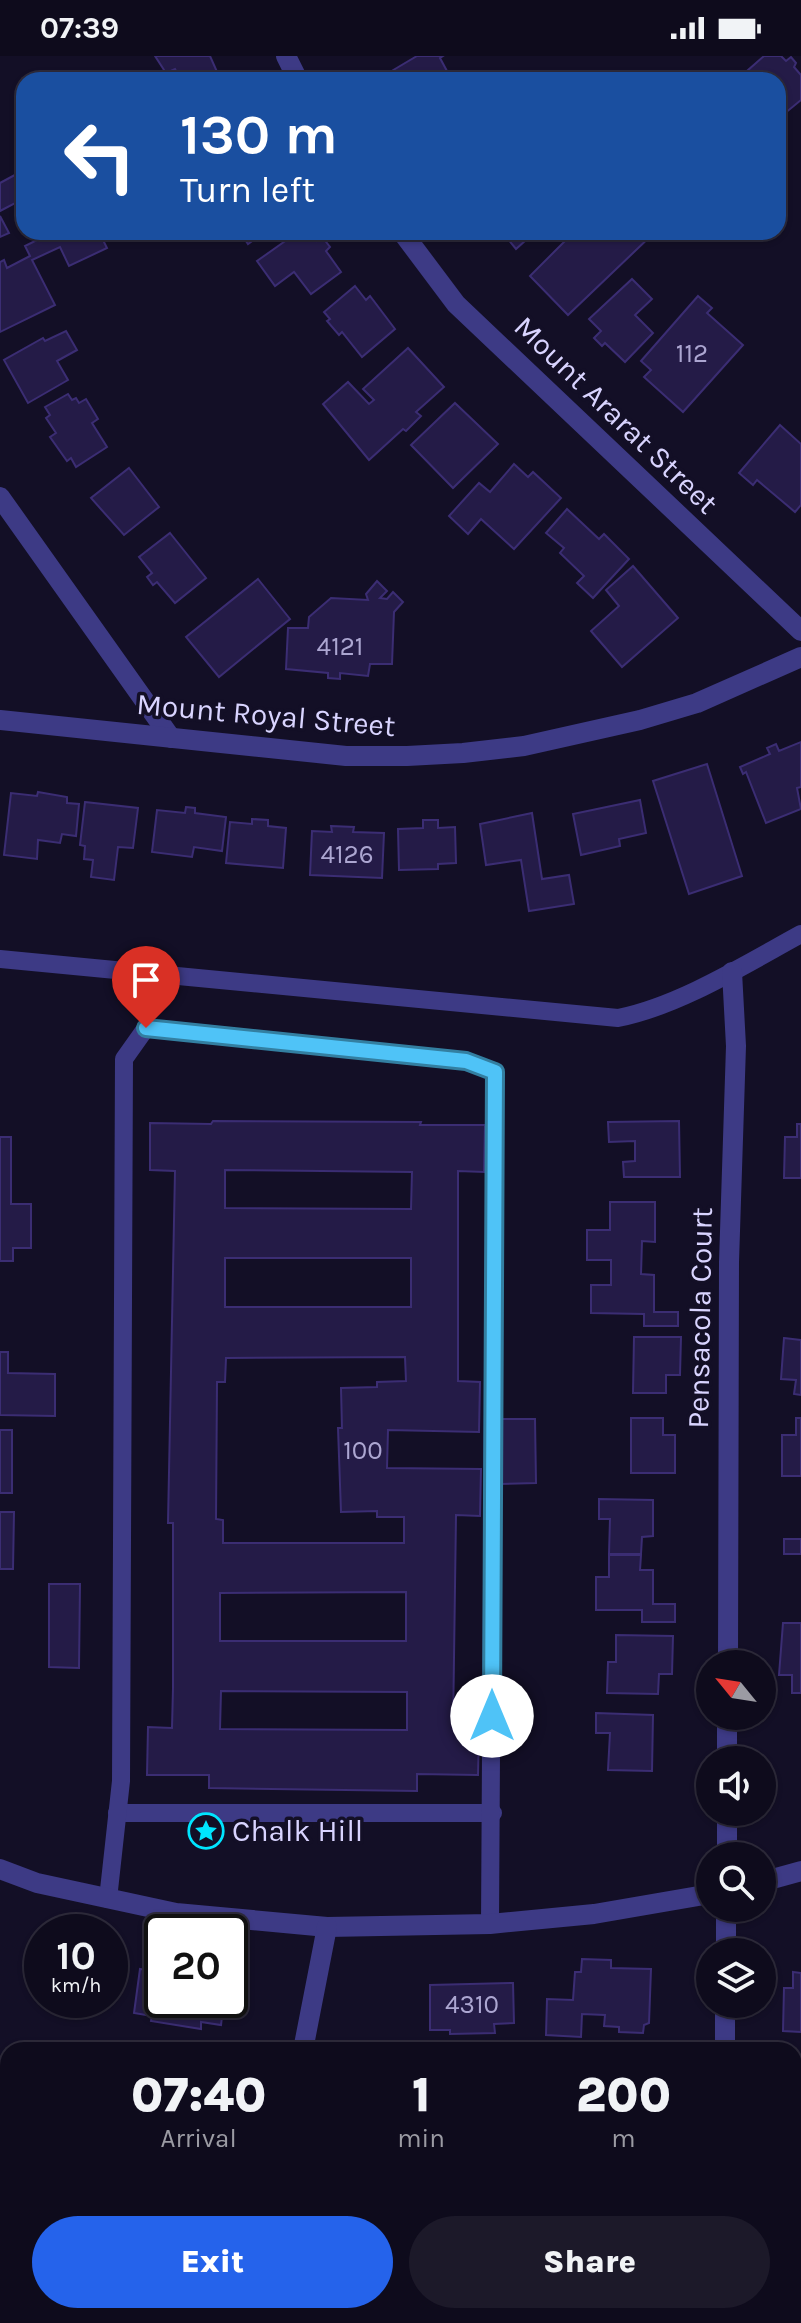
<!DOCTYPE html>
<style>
body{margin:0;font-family:Karla,sans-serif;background:#1c1929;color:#f1f3f6;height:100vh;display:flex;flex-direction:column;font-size:30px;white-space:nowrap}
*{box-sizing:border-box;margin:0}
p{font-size:26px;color:#9b9ba3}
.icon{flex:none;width:44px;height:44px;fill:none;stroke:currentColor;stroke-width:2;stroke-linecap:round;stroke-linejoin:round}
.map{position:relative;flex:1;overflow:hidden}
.details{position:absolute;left:0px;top:1986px;width:802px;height:282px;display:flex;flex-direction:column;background:#0e0b1c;border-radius:24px 24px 0 0;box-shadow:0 2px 6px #0004,0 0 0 2px #2e2b3b}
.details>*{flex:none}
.top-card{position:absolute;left:16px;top:16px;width:770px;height:168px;border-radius:24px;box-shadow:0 2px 6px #0004,0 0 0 2px #2e2b3b;background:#1a4fa0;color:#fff;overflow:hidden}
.needle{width:52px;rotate:300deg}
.fabs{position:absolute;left:696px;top:1594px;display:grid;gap:16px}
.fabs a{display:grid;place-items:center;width:80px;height:80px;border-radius:50%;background:#0e0b1c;box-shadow:0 2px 6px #0004,0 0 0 2px #2e2b3b;font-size:40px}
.speed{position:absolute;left:24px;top:1858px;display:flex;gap:16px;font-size:40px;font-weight:700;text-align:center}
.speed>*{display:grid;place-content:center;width:104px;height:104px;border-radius:50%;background:#0e0b1c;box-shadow:0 2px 6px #0004,0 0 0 2px #2e2b3b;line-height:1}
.speed small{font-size:20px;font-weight:400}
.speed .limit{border:4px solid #111;border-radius:12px;background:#fff;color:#111}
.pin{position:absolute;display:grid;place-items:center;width:68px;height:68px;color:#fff;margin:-82px -34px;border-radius:50% 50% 50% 0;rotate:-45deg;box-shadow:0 0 8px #0007}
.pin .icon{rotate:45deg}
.me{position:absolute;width:88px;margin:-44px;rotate:0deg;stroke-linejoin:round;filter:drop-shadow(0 0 6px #0008)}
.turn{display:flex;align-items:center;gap:28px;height:168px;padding:0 32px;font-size:36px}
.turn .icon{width:104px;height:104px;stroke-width:2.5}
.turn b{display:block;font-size:56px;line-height:68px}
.eta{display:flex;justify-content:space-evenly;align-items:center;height:136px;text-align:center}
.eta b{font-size:48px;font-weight:800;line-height:56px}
.button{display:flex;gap:16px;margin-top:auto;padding:16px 32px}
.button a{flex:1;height:92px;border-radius:48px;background:#2563eb;color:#fff;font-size:32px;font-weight:800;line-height:92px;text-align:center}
.button a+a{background:#1c1929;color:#f1f3f6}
.status{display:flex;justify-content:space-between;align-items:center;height:56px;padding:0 40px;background:#0e0b1c;direction:ltr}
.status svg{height:22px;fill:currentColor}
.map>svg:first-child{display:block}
.building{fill:#241b47;stroke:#3b2d73;stroke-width:2;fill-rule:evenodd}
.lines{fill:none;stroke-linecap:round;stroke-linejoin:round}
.service{stroke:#3d3a85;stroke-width:18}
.minor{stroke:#3d3a85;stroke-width:20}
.secondary{stroke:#6f6bff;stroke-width:20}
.route-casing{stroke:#337fa1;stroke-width:20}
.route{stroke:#4fc3f7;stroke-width:14}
.labels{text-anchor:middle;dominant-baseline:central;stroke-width:7;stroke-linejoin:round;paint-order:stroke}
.number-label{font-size:26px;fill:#aca6d1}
.street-label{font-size:30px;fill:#d9d4ff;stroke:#130f26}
.poi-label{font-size:30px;fill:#d9d4ff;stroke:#130f26;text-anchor:start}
</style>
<div class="status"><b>07:39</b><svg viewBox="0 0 49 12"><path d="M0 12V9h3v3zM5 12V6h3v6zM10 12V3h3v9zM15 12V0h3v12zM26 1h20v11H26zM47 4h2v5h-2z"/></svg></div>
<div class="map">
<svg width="801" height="2267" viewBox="0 0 801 2267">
<rect width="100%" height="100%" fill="#130f26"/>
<g class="building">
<path d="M155 0H210L218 18 205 24H181L175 13 166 17Z"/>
<path d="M417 0H443L440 2 448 17 437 24H395L390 16Z"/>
<path d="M764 0H781L786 5 791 1 796 7 794 11 801 19V44L784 58 778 52V24H754L747 15Z"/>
<path d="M24 114V150L20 152 17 146 0 155V127Z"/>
<path d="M0 160 9 177 0 181Z"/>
<path d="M53 176H99L107 192 69 210 60 191 32 204 55 249 0 276V206L4 204 7 212 30 200 25 190Z"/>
<path d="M240 176H265L248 188Z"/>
<path d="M298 176H310L317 185 323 182 330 191 326 195 341 216 311 238 294 216 275 230 257 205Z"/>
<path d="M502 176H535L516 193Z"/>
<path d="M558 176H655L568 259 530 220 566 184Z"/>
<path d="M632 223 652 243 635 259 653 277 625 306 605 287 602 290 594 282 601 275 589 263Z"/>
<path d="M355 230 366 244 370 240 395 273 362 301 342 276 339 279 327 265 330 263 324 256Z"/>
<path d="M698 240 712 252 707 257 743 289 683 356 644 321 651 314 641 305Z"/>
<path d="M66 275 77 294 57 305 68 324 28 347 4 304 43 282 45 285Z"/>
<path d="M408 292 444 331 416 356 421 360 406 375 403 373 369 404 323 348 348 326 369 348 374 344 363 333Z"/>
<path d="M68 338 72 344 76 342 79 347 86 343 98 363 92 367 107 391 76 411 71 402 67 405 50 381 56 377 46 362 50 359 45 351Z"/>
<path d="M455 347 498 388 453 432 411 389Z"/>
<path d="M780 369 801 388V449L795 456 757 424 753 429 739 417Z"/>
<path d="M514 408 528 421 533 416 561 442 514 493 481 463 468 478 449 460 479 427 490 436Z"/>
<path d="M129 412 159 451 124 479 91 442Z"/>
<path d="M567 453 599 483 604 478 629 503 593 542 577 527 584 520 560 497 564 492 546 477Z"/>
<path d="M170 477 206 522 175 547 157 526 153 529 147 521 152 517 139 501Z"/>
<path d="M633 510 678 562 622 611 591 575 619 550 606 534Z"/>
<path d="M258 523 290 563 219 621 186 581Z"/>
<path d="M377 525 387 535 380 542 387 543 393 536 403 546 394 556 392 608H370L368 620 340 617V623L328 622V617L286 613 288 572H308L309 561 331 542 368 544 366 538Z"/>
<path d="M801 686V731L797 732 801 753 766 767 746 716 743 718 740 711 770 698 767 692 776 688 779 695Z"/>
<path d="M707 708 742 820 689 838 653 725Z"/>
<path d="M38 736 67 741V747L79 748 76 780 62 778 60 787 38 784 37 803 4 799 11 737 37 740Z"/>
<path d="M640 744 646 777 619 783 620 790 581 799 573 758Z"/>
<path d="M85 746 138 752 133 792 118 791 114 824 91 821 93 804 84 803 85 790 80 789Z"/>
<path d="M186 751 195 752V757L226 761 222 795 194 791 192 801 152 796 157 754 185 757Z"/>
<path d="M532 757 542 823 569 819 574 848 529 855 521 804 486 809 480 768Z"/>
<path d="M252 763 268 764V770L286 772 283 812 226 807 230 766 252 768Z"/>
<path d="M423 764H438V772L455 771 456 807 438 808V813L399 814 398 773 423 772Z"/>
<path d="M331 770 354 771 353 776 384 777 382 822 310 819 312 775 332 776Z"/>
<path d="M213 1065 421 1066 420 1069H485L484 1116 458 1115V1325L480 1326 479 1376 388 1374 387 1412 481 1413 480 1460 456 1459 453 1673H479L478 1719 417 1718V1735L209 1732V1719H147L148 1671 172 1672 173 1632V1467H168L175 1115 150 1114V1067L211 1068ZM225 1114 412 1116 411 1153 225 1152ZM225 1202H411V1251H225ZM405 1301 406 1325 377 1326V1331L341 1332 342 1372H338L341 1456 377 1455V1461H404V1487H223V1464L216 1463 217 1326H225L226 1302ZM406 1536V1585H220V1537ZM221 1635 407 1636V1674L220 1673Z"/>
<path d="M679 1065 680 1121H624L623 1106 635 1105V1085L609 1086 608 1066Z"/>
<path d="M797 1068H801V1122H784L785 1081H797Z"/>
<path d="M0 1081H11V1148H31V1192H13V1205H0Z"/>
<path d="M610 1146H655V1186L642 1185 641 1218 654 1219V1256H678V1270H644V1258L591 1257V1229H611V1204H587V1174H610Z"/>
<path d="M634 1281H681L680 1319H666V1337H633Z"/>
<path d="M784 1282 801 1284V1339L794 1338 796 1324 781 1323Z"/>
<path d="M0 1296H8V1317L55 1318V1360L0 1359Z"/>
<path d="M631 1362H663V1379H675V1417H631Z"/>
<path d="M796 1362H801V1420H782V1379H796Z"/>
<path d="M498 1363H535L536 1427 499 1428Z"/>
<rect x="0" y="1374" width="12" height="63"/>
<path d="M599 1443 653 1444V1480L642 1481 641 1498H609L610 1463H599Z"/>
<path d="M0 1456H14L13 1513H0Z"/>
<rect x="784" y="1483" width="17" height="15"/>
<path d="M609 1499H641L640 1514H653V1548H675V1566H642V1554H596V1521H609Z"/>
<path d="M49 1528H80L79 1612 49 1611Z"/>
<path d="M783 1567H801V1637H792V1619H779Z"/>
<path d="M616 1579 673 1580 672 1618H659L658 1638 607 1637 608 1606H616Z"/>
<path d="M596 1657 653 1659 652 1715 608 1714 610 1677H596Z"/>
<path d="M582 1903 611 1904V1912L651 1913 649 1967 644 1969 643 1977 619 1976V1971L604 1970 605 1959 582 1958 581 1981 546 1979 547 1943 573 1944 575 1916H581Z"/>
<path d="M140 1913 162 1916V1944H224L221 1969 201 1966V1973L151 1965 152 1960 134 1957Z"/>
<path d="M793 1916 801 1917V1976L783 1975 784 1932H793Z"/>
<path d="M513 1927 514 1967 494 1968 495 1977 450 1978V1974H430V1929Z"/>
<path d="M619 1989 662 1990V1994H619Z"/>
<path d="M794 2012 801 2013V2053H794Z"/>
<rect x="794" y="2080" width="7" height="57"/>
<rect x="794" y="2155" width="7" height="57"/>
<path d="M353 2260H406L404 2267H351Z"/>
<rect x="605" y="2260" width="44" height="7"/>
</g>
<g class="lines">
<g class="service">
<path d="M0 903 618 962C679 950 746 908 801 878"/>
<path d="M117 1757H493"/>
<path d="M108 1843 121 1725 124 1003 146 972 466 1005 495 1016 490 1868"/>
</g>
<g class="minor">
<path d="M286 0 298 24"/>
<path d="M402 176 456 248 801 575"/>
<path d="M0 441 171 682"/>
<path d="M0 664 346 700H407L463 697 524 690 640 664 697 647 801 601"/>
<path d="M728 1608 729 1206 736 990 732 916"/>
<path d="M727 1704V1660"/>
<path d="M727 1800V1756"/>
<path d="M0 1813 37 1827 176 1857 327 1871 490 1868 594 1858 710 1838"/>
<path d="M762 1826 801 1815"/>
<path d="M726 1896V1852"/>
<path d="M303 1994 327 1871"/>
<path d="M725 1994V1948"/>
<path d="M223 2267 226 2260"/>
<path d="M722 2267V2260"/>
</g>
<g class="secondary">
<path d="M0 2241 8 2245"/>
<path d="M34 2260 46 2267"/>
</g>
</g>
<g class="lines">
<defs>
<path id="route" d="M146 972 466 1005 495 1016 492 1660"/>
</defs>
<use href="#route" class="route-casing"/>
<use href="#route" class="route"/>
</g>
<defs>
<symbol id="sight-ring" viewBox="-11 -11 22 22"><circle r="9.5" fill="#130f26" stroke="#00e5ff" stroke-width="1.5"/><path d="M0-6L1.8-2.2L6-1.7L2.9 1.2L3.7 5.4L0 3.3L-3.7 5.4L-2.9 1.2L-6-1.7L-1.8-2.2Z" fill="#00e5ff"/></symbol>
</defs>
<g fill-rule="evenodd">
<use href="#sight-ring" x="186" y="1755" width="40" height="40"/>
</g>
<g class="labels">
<g class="number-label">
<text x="692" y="297">112</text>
<text x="340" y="590">4121</text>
<text x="347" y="798">4126</text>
<text x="363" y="1394">100</text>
<text x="472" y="1948">4310</text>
</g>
<g class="street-label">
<text transform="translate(616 359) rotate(44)">Mount Ararat Street</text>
<text transform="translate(266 659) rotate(5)">Mount Royal Street</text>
<text transform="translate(700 1262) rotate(-89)">Pensacola Court</text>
</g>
<g class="poi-label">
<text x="232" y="1775">Chalk Hill</text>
</g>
</g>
</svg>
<div class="fabs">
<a><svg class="needle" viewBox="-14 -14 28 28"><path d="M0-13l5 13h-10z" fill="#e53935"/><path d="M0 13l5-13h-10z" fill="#9b9ba3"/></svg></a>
<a><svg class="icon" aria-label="sound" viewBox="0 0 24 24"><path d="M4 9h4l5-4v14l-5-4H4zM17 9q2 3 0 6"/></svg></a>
<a><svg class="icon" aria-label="search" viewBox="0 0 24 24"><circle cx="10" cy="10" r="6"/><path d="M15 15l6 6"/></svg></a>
<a><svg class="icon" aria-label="layers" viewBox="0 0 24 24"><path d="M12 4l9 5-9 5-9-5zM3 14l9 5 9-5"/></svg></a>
</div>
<div class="speed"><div>10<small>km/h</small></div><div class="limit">20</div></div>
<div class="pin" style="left:146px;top:972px;background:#d93025"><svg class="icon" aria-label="arrive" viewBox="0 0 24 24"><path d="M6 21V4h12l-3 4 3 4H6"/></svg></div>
<svg class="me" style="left:492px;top:1660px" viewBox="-20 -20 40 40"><circle r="19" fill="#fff"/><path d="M0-13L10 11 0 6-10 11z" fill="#4fc3f7"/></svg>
<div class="top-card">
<div class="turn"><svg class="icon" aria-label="left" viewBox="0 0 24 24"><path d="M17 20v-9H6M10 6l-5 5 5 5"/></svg><div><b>130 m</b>Turn left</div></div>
</div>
<section class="details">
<div class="eta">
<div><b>07:40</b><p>Arrival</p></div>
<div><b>1</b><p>min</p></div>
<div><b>200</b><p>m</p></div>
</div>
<div class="button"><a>Exit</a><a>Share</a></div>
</section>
</div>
